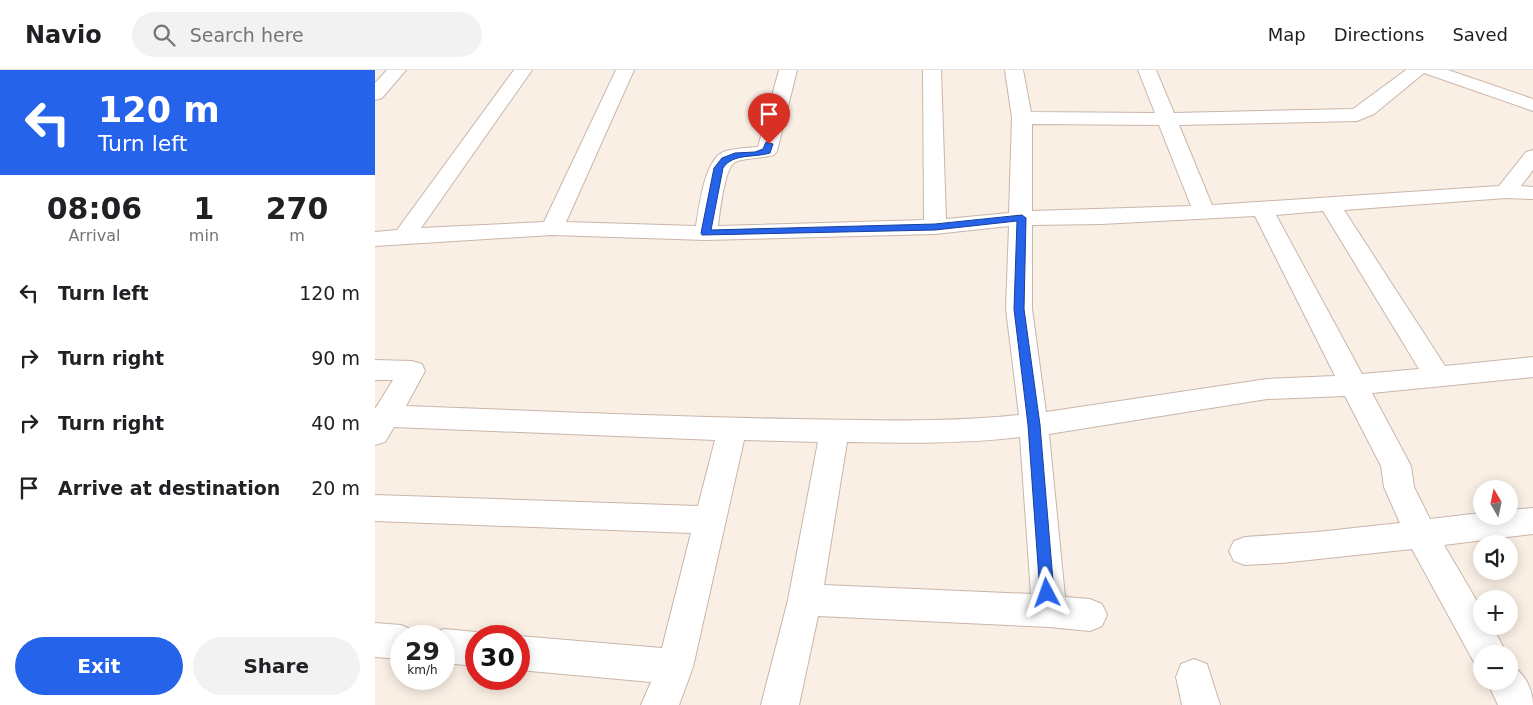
<!DOCTYPE html>
<meta charset="utf-8">
<style>
body{margin:0;font-family:"DejaVu Sans",sans-serif;background:#f2f2f2;color:#202124;height:100vh;display:flex;flex-direction:column;font-size:19px;white-space:nowrap}
*{box-sizing:border-box;margin:0}
p{font-size:16px;color:#757577}
.icon{flex:none;width:28px;height:28px;fill:none;stroke:currentColor;stroke-width:2;stroke-linecap:round;stroke-linejoin:round}
.map{position:relative;flex:1;overflow:hidden}
.sheet{display:flex;flex-direction:column;background:#fff;width:375px}
.sheet>*{flex:none}
.guide{background:#2563eb;color:#fff;overflow:hidden}
.needle{width:32px;rotate:351deg}
.buttons{position:absolute;left:1098px;top:410px;display:grid;gap:10px}
.buttons a{display:grid;place-items:center;width:45px;height:45px;border-radius:50%;background:#fff;box-shadow:0 2px 12px #0003;font-size:25px}
.speed{position:absolute;left:15px;top:555px;display:flex;gap:10px;font-size:25px;font-weight:700;text-align:center}
.speed>*{display:grid;place-content:center;width:65px;height:65px;border-radius:50%;background:#fff;box-shadow:0 2px 12px #0003;line-height:1}
.speed small{font-size:12px;font-weight:400}
.speed .limit{border:8px solid #d22;background:#fff;color:#111}
.pin{position:absolute;display:grid;place-items:center;width:42px;height:42px;color:#fff;margin:-51px -21px;border-radius:50% 50% 50% 0;rotate:-45deg;box-shadow:0 0 5px #0007}
.pin .icon{rotate:45deg}
.me{position:absolute;width:55px;margin:-28px;rotate:356deg;stroke-linejoin:round;filter:drop-shadow(0 0 4px #0008)}
.turn{display:flex;align-items:center;gap:18px;height:105px;padding:0 15px;font-size:22px}
.turn .icon{width:65px;height:65px;stroke-width:2.5}
.turn b{display:block;font-size:35px;line-height:42px}
.eta{display:flex;justify-content:space-evenly;align-items:center;height:85px;text-align:center}
.eta b{font-size:30px;font-weight:700;line-height:35px}
.button{display:flex;gap:10px;margin-top:auto;padding:10px 15px}
.button a{flex:1;height:58px;border-radius:30px;background:#2563eb;color:#fff;font-size:20px;font-weight:700;line-height:58px;text-align:center}
.button a+a{background:#f2f2f2;color:#202124}
ul{padding:0;list-style:none}
li{display:flex;align-items:center;gap:15px;height:65px;padding:0 15px}
li div{flex:1}
li b{display:block;font-size:19px}
li em{font-style:normal}
header{display:flex;align-items:center;gap:30px;box-sizing:border-box;height:70px;padding:0 25px;background:#fff;border-bottom:1px solid #e0e0e0}
header strong{font-size:24px}
nav{display:flex;gap:28px;margin-inline-start:auto;font-size:18px}
.search{width:350px;height:45px;background:#f2f2f2;display:flex;align-items:center;gap:12px;box-sizing:border-box;padding:0 18px;border-radius:28px;color:#757577;font-size:19px}
main{display:flex;flex:1;min-height:0}
.map>svg:first-child{display:block}
.lines{fill:none;stroke-linecap:round;stroke-linejoin:round}
.minor-casing{stroke:#cab5ab;stroke-width:2}
.minor{fill:#fff;fill-rule:evenodd}
.route{fill:#2563eb;stroke:#184099}
</style>
<header>
<strong>Navio</strong>
<div class="search"><svg class="icon" aria-label="search" viewBox="0 0 24 24"><circle cx="10" cy="10" r="6"/><path d="M15 15l6 6"/></svg>Search here</div>
<nav><a>Map</a><a>Directions</a><a>Saved</a></nav>
</header>
<main>
<section class="sheet">
<div class="guide">
<div class="turn"><svg class="icon" aria-label="left" viewBox="0 0 24 24"><path d="M17 20v-9H6M10 6l-5 5 5 5"/></svg><div><b>120 m</b>Turn left</div></div>
</div>
<div class="eta">
<div><b>08:06</b><p>Arrival</p></div>
<div><b>1</b><p>min</p></div>
<div><b>270</b><p>m</p></div>
</div>
<ul>
<li><svg class="icon" aria-label="left" viewBox="0 0 24 24"><path d="M17 20v-9H6M10 6l-5 5 5 5"/></svg><div><b>Turn left</b></div><em>120 m</em></li>
<li><svg class="icon" aria-label="right" viewBox="0 0 24 24"><path d="M7 20v-9h11M14 6l5 5-5 5"/></svg><div><b>Turn right</b></div><em>90 m</em></li>
<li><svg class="icon" aria-label="right" viewBox="0 0 24 24"><path d="M7 20v-9h11M14 6l5 5-5 5"/></svg><div><b>Turn right</b></div><em>40 m</em></li>
<li><svg class="icon" aria-label="arrive" viewBox="0 0 24 24"><path d="M6 21V4h12l-3 4 3 4H6"/></svg><div><b>Arrive at destination</b></div><em>20 m</em></li>
</ul>
<div class="button"><a>Exit</a><a>Share</a></div>
</section>
<div class="map">
<svg width="1158" height="635" viewBox="0 0 1158 635">
<rect width="100%" height="100%" fill="#faefe4"/>
<g class="lines">
<defs>
<g id="minor">
<path d="M12 0H31L7 28 0 30V13Z"/>
<path d="M139 0H157L46 158 169 152 241 0H259L191 152 321 156C324 138 329 91 348 82 359 78 371 78 383 77L404 0H422L402 81 399 85C389 88 369 88 360 92 349 99 345 142 343 156L549 150 548 0H566L571 149 634 143 637 48 630 0H648L656 42 780 43 763 0H781L799 43 978 39 1031 0H1073L1158 29V41L1049 3 999 44 982 51 804 55 837 135 1124 116 1151 82 1158 80V100L1146 116 1158 117V129L1131 128 969 140 1070 296 1158 287V307L997 323 1036 396 1039 417 1055 449 1106 443V446H1134V440L1158 438V464L1069 475 1106 538V556H1117L1132 584H1106V598L1101 596 1037 479 906 493 870 495 859 491 854 481 859 471 870 467 942 462 1025 453 1009 417 1006 396 970 326 892 329 674 364 690 527 715 529 727 534 732 545 727 556 715 561 674 557 443 546 424 635H386L413 530 443 372 369 370 318 597 304 635H266L276 612 144 600V566L287 578 316 463 0 451V425L323 436 340 370 19 357 10 372 0 375V339L18 310H0V290L37 291 47 294 50 301 31 336C161 341 291 347 421 349 494 350 570 353 644 345L631 239 634 156 560 164 331 170 177 165 0 176V162L22 160ZM657 54 784 55 816 136 657 141ZM948 141 1044 299 987 304 901 145ZM880 146 960 306 892 309 671 342 657 239V155L726 154ZM645 367 656 524 449 515 472 372C530 373 588 374 645 367Z"/>
<path d="M0 553 26 555 38 560 41 566H26V589L0 587Z"/>
<path d="M69 559 101 562 112 566H101V596L69 593V566H56V564Z"/>
<path d="M819 589 832 594 845 635H807L801 607 806 594Z"/>
<path d="M1134 595C1149 601 1158 619 1158 635H1123L1112 611H1134Z"/>
</g>
</defs>
<use href="#minor" class="minor-casing"/>
<use href="#minor" class="minor"/>
</g>
<path class="route" d="M391 72 398 74 395 83C378 88 358 83 348 98L336 160 560 154 647 145 651 148 649 239 665 355 679 523 677 527 672 529 667 527 665 523 653 355 639 239 642 151 560 160 327 165 326 163 339 98 347 88 360 83 380 82 388 79Z"/>
</svg>
<div class="buttons">
<a><svg class="needle" viewBox="-14 -14 28 28"><path d="M0-13l5 13h-10z" fill="#e53935"/><path d="M0 13l5-13h-10z" fill="#757577"/></svg></a>
<a><svg class="icon" aria-label="sound" viewBox="0 0 24 24"><path d="M4 9h4l5-4v14l-5-4H4zM17 9q2 3 0 6"/></svg></a>
<a>+</a>
<a>−</a>
</div>
<div class="speed"><div>29<small>km/h</small></div><div class="limit">30</div></div>
<div class="pin" style="left:394px;top:74px;background:#d93025"><svg class="icon" aria-label="arrive" viewBox="0 0 24 24"><path d="M6 21V4h12l-3 4 3 4H6"/></svg></div>
<svg class="me" style="left:672px;top:523px" viewBox="-20 -20 40 40"><path d="M0-17L14 15 0 8-14 15z" fill="#2563eb" stroke="#fff" stroke-width="4"/></svg>
</div>
</main>
